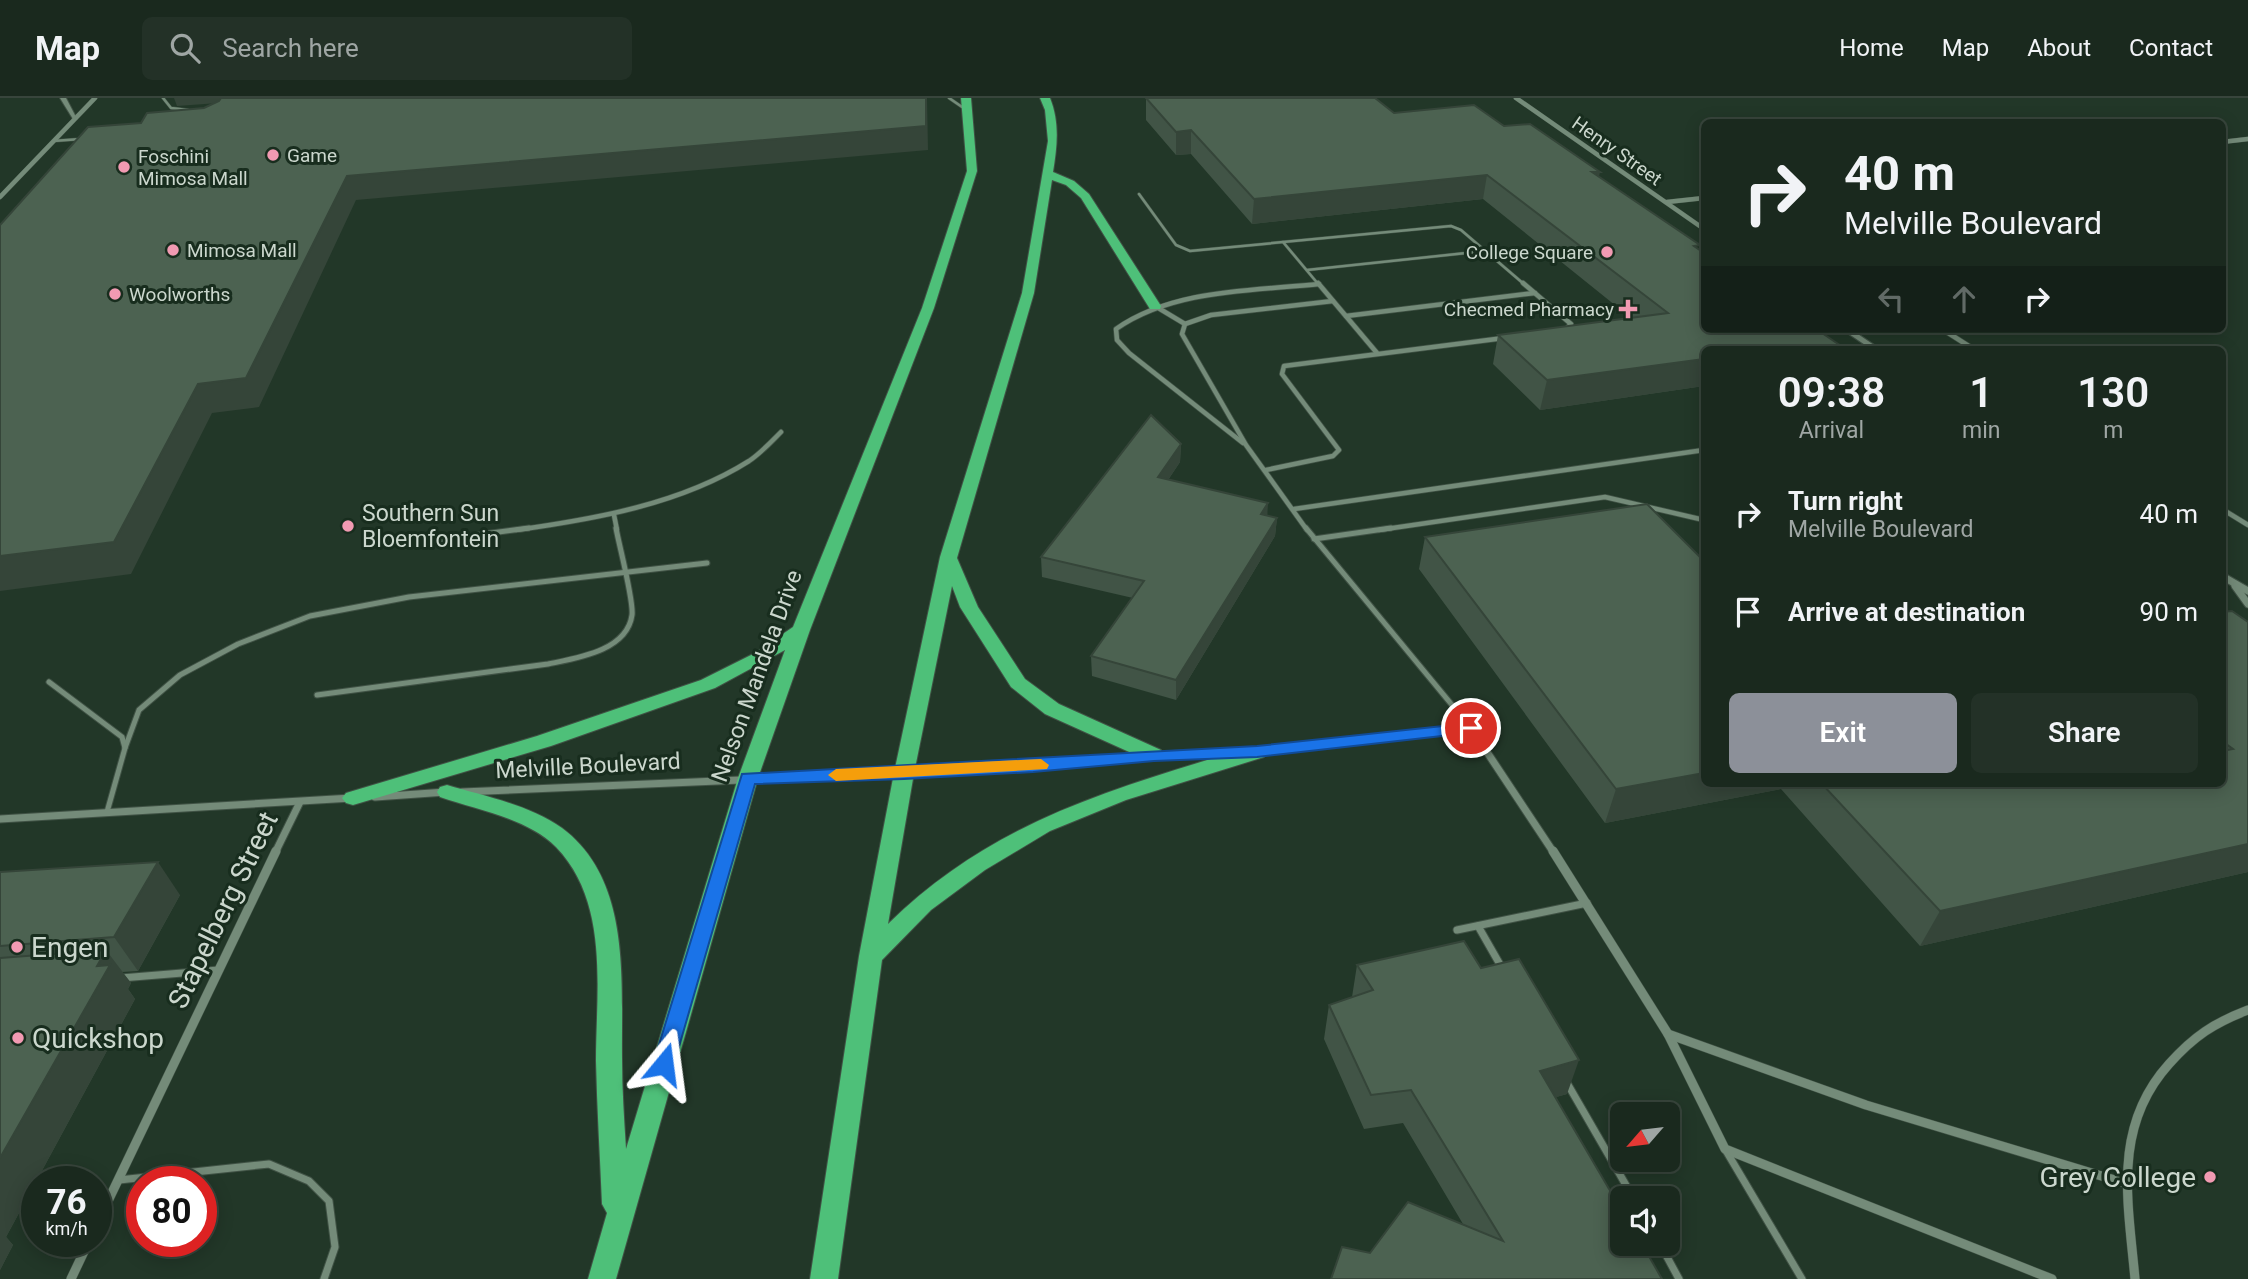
<!DOCTYPE html>
<style>
body{margin:0;font-family:Roboto,sans-serif;background:#233127;color:#f1f3f6;height:100vh;display:flex;flex-direction:column;font-size:26px;white-space:nowrap}
*{box-sizing:border-box;margin:0}
p{font-size:23px;color:#9fa6a4}
.icon{flex:none;width:38px;height:38px;fill:none;stroke:currentColor;stroke-width:2;stroke-linecap:round;stroke-linejoin:round}
.map{position:relative;flex:1;overflow:hidden}
.details{position:absolute;left:1701px;top:248px;width:525px;height:441px;display:flex;flex-direction:column;background:#1a291e;border-radius:10px;box-shadow:0 4px 18px #0003,0 0 0 2px #38453c}
.details>*{flex:none}
.banner{position:absolute;left:1701px;top:21px;width:525px;height:214px;border-radius:10px;box-shadow:0 4px 18px #0003,0 0 0 2px #38453c;background:#1a291e;color:#f1f3f6;overflow:hidden}
.needle{width:46px;rotate:242deg}
.tools{position:absolute;left:1610px;top:1004px;display:grid;gap:14px}
.tools a{display:grid;place-items:center;width:70px;height:70px;border-radius:10px;background:#1a291e;box-shadow:0 4px 18px #0003,0 0 0 2px #38453c;font-size:35px}
.speed{position:absolute;left:21px;top:1068px;display:flex;gap:14px;font-size:35px;font-weight:700;text-align:center}
.speed>*{display:grid;place-content:center;width:91px;height:91px;border-radius:50%;background:#1a291e;box-shadow:0 4px 18px #0003,0 0 0 2px #38453c;line-height:1}
.speed small{font-size:18px;font-weight:400}
.speed .limit{border:10px solid #d22;background:#fff;color:#111}
.pin{position:absolute;display:grid;place-items:center;width:60px;height:60px;color:#fff;margin:-30px;border:4px solid #fff;border-radius:50%;box-shadow:0 2px 7px #0007}
.me{position:absolute;width:77px;margin:-38px;rotate:16deg;stroke-linejoin:round;filter:drop-shadow(0 0 5px #0008)}
.turn{display:flex;align-items:center;gap:24px;height:147px;padding:0 28px;font-size:32px}
.turn .icon{width:91px;height:91px;stroke-width:2.5}
.turn b{display:block;font-size:49px;line-height:60px}
.lanes{display:flex;align-items:center;height:66px;padding:0 28px;background:#0003;justify-content:center;gap:35px;direction:ltr}
.lanes .off{opacity:.35}
.eta{display:flex;justify-content:space-evenly;align-items:center;height:119px;text-align:center}
.eta b{font-size:42px;font-weight:600;line-height:49px}
.primary-button{display:flex;gap:14px;margin-top:auto;padding:14px 28px}
.primary-button a{flex:1;height:80px;border-radius:10px;background:#8c9099;color:#fff;font-size:28px;font-weight:600;line-height:80px;text-align:center}
.primary-button a+a{background:#233127;color:#f1f3f6}
ul{padding:0;list-style:none}
li{display:flex;align-items:center;gap:21px;height:98px;padding:0 28px}
li div{flex:1}
li b{display:block;font-size:26px}
li em{font-style:normal}
header{display:flex;align-items:center;gap:42px;box-sizing:border-box;height:98px;padding:0 35px;background:#1a291e;border-bottom:2px solid #38453c}
header strong{font-size:33px}
nav{display:flex;gap:38px;margin-inline-start:auto;font-size:24px}
.search{width:490px;height:63px;background:#233127;display:flex;align-items:center;gap:18px;box-sizing:border-box;padding:0 24px;border-radius:10px;color:#9fa6a4;font-size:26px}
.map>svg:first-child{display:block}
.lines{fill:none;stroke-linecap:round;stroke-linejoin:round}
.service-far3-casing{stroke:#405245;stroke-width:3.5}
.service-far2-casing{stroke:#405245;stroke-width:6}
.service-far1-casing{stroke:#405245;stroke-width:7}
.service-casing{stroke:#405245;stroke-width:9}
.minor-far3-casing{stroke:#405245;stroke-width:5}
.minor-far2-casing{stroke:#405245;stroke-width:7}
.minor-far1-casing{stroke:#405245;stroke-width:9}
.minor-casing{stroke:#405245;stroke-width:10}
.tertiary-casing{stroke:#405245;stroke-width:2}
.trunk-casing{stroke:#405245;stroke-width:2}
.service-far3{stroke:#748b79;stroke-width:2.5}
.service-far2{stroke:#748b79;stroke-width:4.5}
.service-far1{stroke:#748b79;stroke-width:5}
.service{stroke:#748b79;stroke-width:7}
.minor-far3{stroke:#748b79;stroke-width:4.5}
.minor-far2{stroke:#748b79;stroke-width:5}
.minor-far1{stroke:#748b79;stroke-width:7}
.minor{stroke:#748b79;stroke-width:9}
.tertiary{fill:#748b79;fill-rule:evenodd}
.trunk{fill:#4ec079;fill-rule:evenodd}
.wall{fill:#415446}
.shaded-wall{fill:#354539}
.building{fill:#4c6251;stroke:#354539;stroke-width:2}
.route{fill:#1a73e8;stroke:#114b97;stroke-width:2}
.slow{fill:#f59e0b}
.poi-dot{fill:#f19ab2;stroke:#182d1e;stroke-width:2.5}
.labels{text-anchor:middle;dominant-baseline:central;stroke-width:6;stroke-linejoin:round;paint-order:stroke}
.far-street-label{font-size:19px;fill:#cbd7cd;stroke:#182d1e}
.far-poi-label{font-size:19px;fill:#cbd7cd;stroke:#182d1e;text-anchor:start}
.poi-label{font-size:23px;fill:#cbd7cd;stroke:#182d1e;text-anchor:start}
.street-label{font-size:23px;fill:#cbd7cd;stroke:#182d1e}
.near-street-label{font-size:28px;fill:#cbd7cd;stroke:#182d1e}
.near-poi-label{font-size:28px;fill:#cbd7cd;stroke:#182d1e;text-anchor:start}
</style>
<header>
<strong>Map</strong>
<div class="search"><svg class="icon" aria-label="search" viewBox="0 0 24 24"><circle cx="10" cy="10" r="6"/><path d="M15 15l6 6"/></svg>Search here</div>
<nav><a>Home</a><a>Map</a><a>About</a><a>Contact</a></nav>
</header>
<div class="map">
<svg width="2248" height="1181" viewBox="0 0 2248 1181">
<rect width="100%" height="100%" fill="#223728"/>
<g class="lines">
<defs>
<g id="service-far3">
<path d="M163 0 171 10 188 12"/>
<path d="M949 0 965 11"/>
<path d="M53 43 81 41"/>
<path d="M1139 96 1176 147 1190 153 1451 128 1461 132 1525 187"/>
<path d="M1283 144 1319 187"/>
<path d="M1307 172 1485 153"/>
<path d="M1313 187 1319 186"/>
</g>
<g id="service-far2">
<path d="M1318 185 1377 255"/>
<path d="M1523 185 1571 226 1565 232"/>
<path d="M1155 208 1185 226"/>
<path d="M1346 218 1535 195"/>
<path d="M1942 231 1975 252"/>
<path d="M1243 345 1129 255 1117 242 1116 231C1173 191 1252 193 1319 186"/>
<path d="M1266 372 1333 358 1339 352 1282 276 1284 268 1504 240"/>
<path d="M1294 411 1704 352"/>
<path d="M2222 411 2248 427"/>
<path d="M614 417 617 432"/>
<path d="M516 432C595 421 681 406 749 363 761 355 771 344 781 334"/>
<path d="M1307 432 1246 347 1182 236 1185 226 1211 217 1333 203"/>
<path d="M1379 432 1605 399 1704 422"/>
</g>
<g id="service-far1">
<path d="M1306 430 1471 630"/>
<path d="M1314 441 1391 430"/>
<path d="M416 445 529 430"/>
<path d="M49 584 122 639 125 650 107 714"/>
<path d="M317 597 548 566C577 560 627 553 632 517 634 503 619 447 616 430"/>
<path d="M125 650 139 612 180 577 238 546 310 518 409 499 707 465"/>
</g>
<g id="service">
<path d="M1478 828 1502 870"/>
<path d="M1457 832 1587 805"/>
<path d="M121 880 219 872"/>
<path d="M1567 985 1634 1101"/>
<path d="M1725 1051 1802 1181"/>
<path d="M119 1082 269 1066 309 1083 329 1103 335 1149 324 1181"/>
<path d="M1660 1146 1679 1181"/>
</g>
<g id="minor-far3">
<path d="M1516 0 1704 131"/>
<path d="M2222 44 2248 41"/>
<path d="M0 99 95 0"/>
<path d="M1667 104 1704 100"/>
</g>
<path id="minor-far2" d="M1846 231 1877 252"/>
<g id="minor-far1">
<path d="M2222 478 2248 493"/>
<path d="M2235 488 2248 506"/>
<path d="M1259 653 1471 630 1554 755"/>
<path d="M1157 657 1240 654"/>
<path d="M462 694 904 675 1145 658"/>
<path d="M375 699 446 694"/>
<path d="M0 721 352 700"/>
<path d="M275 755 300 704"/>
</g>
<g id="minor">
<path d="M1553 753 1668 936 1725 1051 2052 1181"/>
<path d="M1668 936 1866 1007 2128 1086"/>
<path d="M96 1128 276 753"/>
<path d="M71 1181 89 1143"/>
<path d="M2135 1181C2128 1103 2112 1029 2169 966 2194 938 2214 925 2248 912"/>
</g>
<path id="tertiary" d="M60 0H66L77 21H73Z"/>
<g id="trunk">
<path d="M961 0H971L977 73 934 210 810 532 758 680 616 1181H588L607 1115 602 1106C600 1058 597 1010 596 963 596 892 610 805 556 749 527 720 477 712 440 699L437 694 440 689 447 687C484 698 530 707 562 730 632 782 621 884 622 960 622 990 624 1021 626 1051L738 680 785 552 715 590 551 648 353 707 346 705 342 700 346 695 537 638 701 582 755 555 793 529 922 210 967 73Z"/>
<path d="M1040 0H1050C1060 25 1057 49 1053 74L1074 83 1089 96 1161 208 1160 211H1150L1081 100 1066 87 1052 82 1034 195 957 460 978 509 1025 581 1059 606 1161 652 1164 657 1161 662H1147L1045 616 1011 589 960 509 952 488 914 675 888 826C994 722 1113 691 1250 649H1264L1267 654 1264 659 1126 702 1050 733 985 772 931 812 882 862 838 1181H810L859 858 894 675 940 459 1022 195 1048 43 1045 12Z"/>
</g>
</defs>
<use href="#service-far3" class="service-far3-casing"/>
<use href="#service-far2" class="service-far2-casing"/>
<use href="#service-far1" class="service-far1-casing"/>
<use href="#service" class="service-casing"/>
<use href="#minor-far3" class="minor-far3-casing"/>
<use href="#minor-far2" class="minor-far2-casing"/>
<use href="#minor-far1" class="minor-far1-casing"/>
<use href="#minor" class="minor-casing"/>
<use href="#tertiary" class="tertiary-casing"/>
<use href="#trunk" class="trunk-casing"/>
<use href="#service-far3" class="service-far3"/>
<use href="#service-far2" class="service-far2"/>
<use href="#service-far1" class="service-far1"/>
<use href="#service" class="service"/>
<use href="#minor-far3" class="minor-far3"/>
<use href="#minor-far2" class="minor-far2"/>
<use href="#minor-far1" class="minor-far1"/>
<use href="#minor" class="minor"/>
<use href="#tertiary" class="tertiary"/>
<use href="#trunk" class="trunk"/>
</g>
<g class="wall">
<path d="M1146 0 1394 15 1504 28 1599 79 1698 151 1704 252V288L1540 312 1493 266 1498 237 1631 220 1483 101 1252 126 1191 56 1176 57 1146 22Z"/>
<path d="M1181 346 1180 364 1168 382 1267 418 1277 420 1275 438 1176 602 1092 578 1091 558 1133 500 1042 479 1041 459Z"/>
<path d="M1425 439 1704 686H2222V514L2248 774 1920 848 1781 691 1605 725 1419 471Z"/>
<path d="M0 774 180 797 138 873 122 874 131 885 128 891 135 901 6 1139 13 1147 0 1172Z"/>
<path d="M1357 867 1567 996 1556 999 1622 1146 1370 1155 1463 1126 1403 1025 1364 1031 1324 941 1329 907 1352 899Z"/>
</g>
<g class="shaded-wall">
<path d="M174 0H235L232 4 177 8Z"/>
<path d="M927 0 928 52 356 102 259 309 212 315 131 476 0 493V458L198 286 347 78Z"/>
<path d="M1191 32V56L1176 57V34Z"/>
<path d="M1592 74H1600L1595 98Z"/>
<path d="M1487 77 1483 101 1252 126 1254 101Z"/>
<path d="M1704 261V288L1540 312 1547 282Z"/>
<path d="M1181 346 1180 364 1157 398 1158 379Z"/>
<path d="M1268 405 1267 424 1261 416Z"/>
<path d="M1277 420 1275 438 1176 602V582Z"/>
<path d="M1704 675V686H1783L1781 691 1605 725 1616 691Z"/>
<path d="M2248 746V774L1920 848 1940 813Z"/>
<path d="M158 764 180 797 138 873 114 839Z"/>
<path d="M106 852 131 885 128 891 135 901 6 1139 13 1147 0 1172V1060L97 868Z"/>
<path d="M1579 962 1567 996 1529 1007 1540 973Z"/>
</g>
<g class="building">
<path d="M221 0H926V28L347 78 246 280 198 286 114 444 0 458V127L88 29 141 25 147 15 204 10 219 3Z"/>
<path d="M1146 0H1375L1394 15 1474 7 1504 28 1530 26 1600 74H1592L1700 147 1694 148 1704 155V231H1816L1847 252H1704V261L1547 282 1498 237 1668 215 1487 77 1254 101 1191 32 1176 34Z"/>
<path d="M1151 317 1181 346 1158 379 1268 405 1261 416 1277 420 1176 582 1091 558 1144 483 1041 459Z"/>
<path d="M1647 406 1704 463V675L1616 691 1425 439Z"/>
<path d="M2232 513 2248 524V746L1940 813 1822 686H2222V653L2233 651 2222 643V514Z"/>
<path d="M158 764 114 839 0 848V774Z"/>
<path d="M1464 843 1481 870 1519 861 1579 962 1540 973 1622 1113V1146H1642L1662 1181H1331L1342 1149 1370 1155 1408 1104 1503 1143 1411 992 1371 997 1329 907 1373 892 1357 867Z"/>
<path d="M106 852 97 868 110 867 0 1060V860Z"/>
</g>
<path class="route" d="M1471 625 1479 630 1477 634 1257 659 1154 663 1033 674 904 681 755 686 674 966 671 972 664 975 656 972 653 966 742 676 1257 648Z"/>
<path class="slow" d="M1041 661 1049 667 1047 671 836 683 828 677 836 671Z"/>
<g class="poi-dot">
<circle cx="273" cy="57" r="7"/>
<circle cx="124" cy="69" r="7"/>
<circle cx="173" cy="152" r="7"/>
<circle cx="1607" cy="154" r="7"/>
<circle cx="115" cy="196" r="7"/>
<path d="M1624.5 200.5h7v7h7v7h-7v7h-7v-7h-7v-7h7z"/>
<circle cx="348" cy="428" r="7"/>
<circle cx="17" cy="849" r="7"/>
<circle cx="18" cy="940" r="7"/>
<circle cx="2210" cy="1079" r="7"/>
</g>
<g class="labels">
<g class="far-street-label">
<text transform="translate(1617 53) rotate(35)">Henry Street</text>
</g>
<g class="far-poi-label">
<text x="287" y="57">Game</text>
<text x="138" y="58">Foschini<tspan x="138" dy="22">Mimosa Mall</tspan></text>
<text x="187" y="152">Mimosa Mall</text>
<text x="1593" y="154" text-anchor="end">College Square</text>
<text x="129" y="196">Woolworths</text>
<text x="1614" y="211" text-anchor="end">Checmed Pharmacy</text>
</g>
<g class="poi-label">
<text x="362" y="415">Southern Sun<tspan x="362" dy="26">Bloemfontein</tspan></text>
</g>
<g class="street-label">
<text transform="translate(757 578) rotate(-70)">Nelson Mandela Drive</text>
<text transform="translate(588 668) rotate(-3)">Melville Boulevard</text>
</g>
<g class="near-street-label">
<text transform="translate(223 812) rotate(-64)">Stapelberg Street</text>
</g>
<g class="near-poi-label">
<text x="31" y="849">Engen</text>
<text x="32" y="940">Quickshop</text>
<text x="2196" y="1079" text-anchor="end">Grey College</text>
</g>
</g>
</svg>
<div class="tools">
<a><svg class="needle" viewBox="-14 -14 28 28"><path d="M0-13l5 13h-10z" fill="#e53935"/><path d="M0 13l5-13h-10z" fill="#9fa6a4"/></svg></a>
<a><svg class="icon" aria-label="sound" viewBox="0 0 24 24"><path d="M4 9h4l5-4v14l-5-4H4zM17 9q2 3 0 6"/></svg></a>
</div>
<div class="speed"><div>76<small>km/h</small></div><div class="limit">80</div></div>
<div class="pin" style="left:1471px;top:630px;background:#d93025"><svg class="icon" aria-label="arrive" viewBox="0 0 24 24"><path d="M6 21V4h12l-3 4 3 4H6"/></svg></div>
<svg class="me" style="left:664px;top:966px" viewBox="-20 -20 40 40"><path d="M0-17L14 15 0 8-14 15z" fill="#1a73e8" stroke="#fff" stroke-width="4"/></svg>
<div class="banner">
<div class="turn"><svg class="icon" aria-label="right" viewBox="0 0 24 24"><path d="M7 20v-9h11M14 6l5 5-5 5"/></svg><div><b>40 m</b>Melville Boulevard</div></div>
<div class="lanes"><svg class="icon off" aria-label="left" viewBox="0 0 24 24"><path d="M17 20v-9H6M10 6l-5 5 5 5"/></svg><svg class="icon off" aria-label="ahead" viewBox="0 0 24 24"><path d="M12 20V5M6 11l6-6 6 6"/></svg><svg class="icon" aria-label="right" viewBox="0 0 24 24"><path d="M7 20v-9h11M14 6l5 5-5 5"/></svg></div>
</div>
<section class="details">
<div class="eta">
<div><b>09:38</b><p>Arrival</p></div>
<div><b>1</b><p>min</p></div>
<div><b>130</b><p>m</p></div>
</div>
<ul>
<li><svg class="icon" aria-label="right" viewBox="0 0 24 24"><path d="M7 20v-9h11M14 6l5 5-5 5"/></svg><div><b>Turn right</b><p>Melville Boulevard</p></div><em>40 m</em></li>
<li><svg class="icon" aria-label="arrive" viewBox="0 0 24 24"><path d="M6 21V4h12l-3 4 3 4H6"/></svg><div><b>Arrive at destination</b></div><em>90 m</em></li>
</ul>
<div class="primary-button"><a>Exit</a><a>Share</a></div>
</section>
</div>
